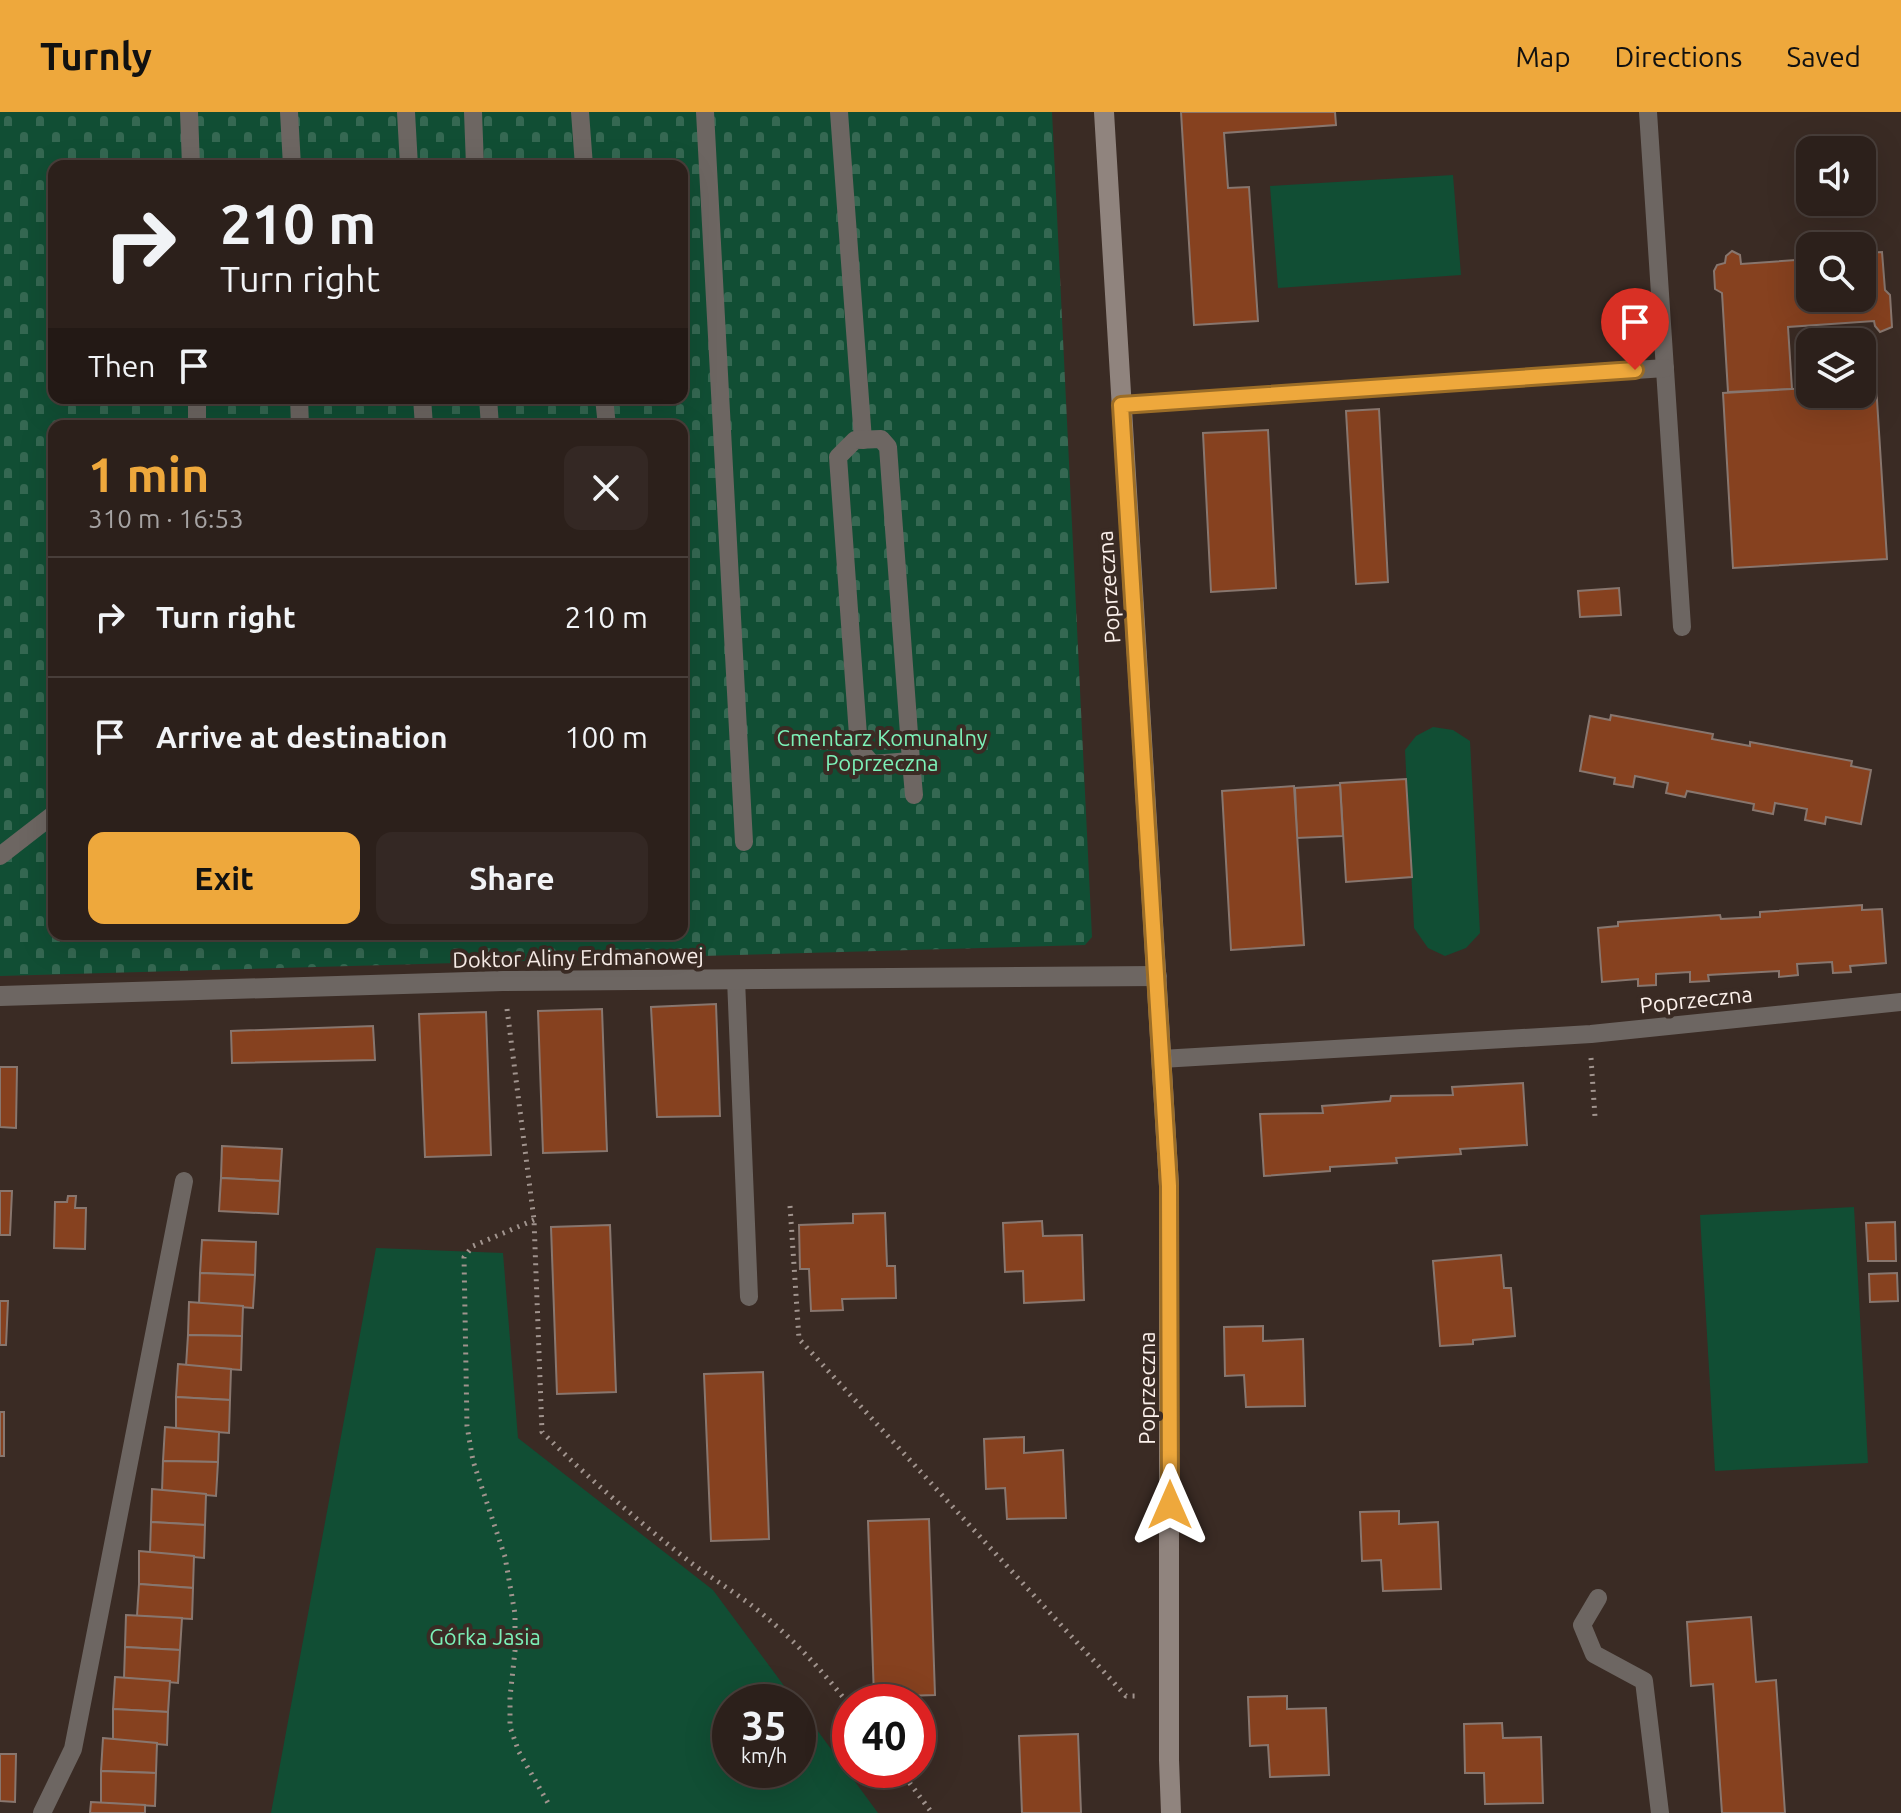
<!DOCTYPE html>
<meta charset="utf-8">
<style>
body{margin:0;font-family:Ubuntu,sans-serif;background:#342824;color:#f1f3f6;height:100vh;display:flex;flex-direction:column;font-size:30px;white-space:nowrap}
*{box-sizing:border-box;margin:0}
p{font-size:26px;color:#a6a3a3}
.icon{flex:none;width:44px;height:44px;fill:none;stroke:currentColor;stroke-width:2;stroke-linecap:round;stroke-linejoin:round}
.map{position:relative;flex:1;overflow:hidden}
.panel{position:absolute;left:48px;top:308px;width:640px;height:520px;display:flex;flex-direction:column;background:#2c201b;border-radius:16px;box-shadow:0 8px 32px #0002,0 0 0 2px #483e3a}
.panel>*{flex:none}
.hud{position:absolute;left:48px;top:48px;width:640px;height:244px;border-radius:16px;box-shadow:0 8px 32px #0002,0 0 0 2px #483e3a;background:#2c201b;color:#f1f3f6;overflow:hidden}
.tools{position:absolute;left:1796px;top:24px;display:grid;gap:16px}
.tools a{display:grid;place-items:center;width:80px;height:80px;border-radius:16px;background:#2c201b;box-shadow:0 8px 32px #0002,0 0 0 2px #483e3a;font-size:40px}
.speed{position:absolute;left:712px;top:1572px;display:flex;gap:16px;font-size:40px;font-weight:700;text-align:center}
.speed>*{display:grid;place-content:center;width:104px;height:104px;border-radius:50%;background:#2c201b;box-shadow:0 8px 32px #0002,0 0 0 2px #483e3a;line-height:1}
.speed small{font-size:20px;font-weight:400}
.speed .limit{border:12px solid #d22;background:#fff;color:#111}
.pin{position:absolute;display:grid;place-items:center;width:68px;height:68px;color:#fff;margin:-82px -34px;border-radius:50% 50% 50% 0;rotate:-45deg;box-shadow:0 0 8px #0007}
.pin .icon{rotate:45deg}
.me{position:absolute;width:88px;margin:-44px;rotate:0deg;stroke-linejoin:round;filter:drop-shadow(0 0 6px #0008)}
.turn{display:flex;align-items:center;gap:28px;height:168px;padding:0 40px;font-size:36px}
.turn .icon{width:104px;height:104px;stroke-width:2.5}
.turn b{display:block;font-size:56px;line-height:68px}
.then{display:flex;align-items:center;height:76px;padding:0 40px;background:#0003;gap:16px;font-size:30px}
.round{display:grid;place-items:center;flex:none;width:84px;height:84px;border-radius:16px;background:#342824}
.overview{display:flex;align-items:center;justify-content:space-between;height:136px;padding:0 40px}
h1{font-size:48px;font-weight:700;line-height:60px;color:#eea83c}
.action{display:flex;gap:16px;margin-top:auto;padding:16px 40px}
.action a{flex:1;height:92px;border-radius:16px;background:#eea83c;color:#111;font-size:32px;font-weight:700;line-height:92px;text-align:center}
.action a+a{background:#342824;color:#f1f3f6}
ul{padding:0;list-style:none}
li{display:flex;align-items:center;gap:24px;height:120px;padding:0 40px;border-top:2px solid #483e3a}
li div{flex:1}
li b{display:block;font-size:30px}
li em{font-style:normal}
header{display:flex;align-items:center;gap:48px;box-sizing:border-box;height:112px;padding:0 40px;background:#eea83c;color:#111}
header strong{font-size:38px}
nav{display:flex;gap:44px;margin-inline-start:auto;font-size:28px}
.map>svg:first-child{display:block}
.green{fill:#114e34}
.cemetery{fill:url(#cemetery-stones);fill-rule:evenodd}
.building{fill:#86411f;stroke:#88766e;stroke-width:2}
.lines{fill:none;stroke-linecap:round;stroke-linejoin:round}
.path{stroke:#a1948e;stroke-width:5;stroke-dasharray:2 6;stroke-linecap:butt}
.lane{stroke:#6d6662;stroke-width:18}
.street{stroke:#6d6662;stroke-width:20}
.secondary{stroke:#90847e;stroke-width:20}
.route-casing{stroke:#9b6d27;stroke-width:20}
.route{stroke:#eea83c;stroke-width:14}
.labels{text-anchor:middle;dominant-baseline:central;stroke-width:8;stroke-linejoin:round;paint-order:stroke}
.street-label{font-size:22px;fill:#fcf1ec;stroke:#3a2b24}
.park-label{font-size:22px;fill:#7cf1b8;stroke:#3a2b24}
</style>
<header>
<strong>Turnly</strong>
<nav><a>Map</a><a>Directions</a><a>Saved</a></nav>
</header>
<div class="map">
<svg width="1901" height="1701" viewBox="0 0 1901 1701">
<defs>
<pattern id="cemetery-stones" width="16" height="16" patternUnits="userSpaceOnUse" patternTransform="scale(2)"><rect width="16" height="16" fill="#114e34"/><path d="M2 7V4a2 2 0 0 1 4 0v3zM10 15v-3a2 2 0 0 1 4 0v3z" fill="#356852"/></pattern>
</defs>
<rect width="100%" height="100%" fill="#3a2b24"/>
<g class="green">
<path d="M1453 63 1461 163 1278 176 1270 74Z"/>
<path d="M1433 615 1453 618 1470 629 1480 821 1466 836 1445 844 1428 836 1414 816 1405 638 1416 624Z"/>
<path d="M1854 1095 1868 1351 1715 1359 1700 1103Z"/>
<path d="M376 1136 503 1141 518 1326 713 1478 796 1590H730V1658H798V1592L878 1701H271Z"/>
</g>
<path class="cemetery" d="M0 0H1052L1092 825 1085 833 0 864ZM54 54H682V286H54ZM54 314H682V822H54Z"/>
<g class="building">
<path d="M1181 0H1335L1336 13 1224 21 1228 76 1249 75 1258 209 1194 213Z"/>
<path d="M1732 139 1740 143 1741 152 1810 147V186H1862V144L1864 141 1882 140 1885 178 1890 183 1892 215 1880 220 1875 214 1874 209 1788 215 1792 277 1728 280 1722 181 1715 177 1714 159 1717 153 1725 151 1726 144Z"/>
<path d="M1876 272 1887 447 1733 456 1723 281 1810 276V282H1862V273Z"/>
<path d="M1379 297 1388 470 1356 472 1346 299Z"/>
<path d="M1268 318 1276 476 1211 480 1203 321Z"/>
<path d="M1619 476 1621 503 1580 505 1578 479Z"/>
<path d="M1611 603 1713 622 1712 627 1750 634V630L1852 649 1851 654 1871 658 1861 712 1826 705 1825 712 1805 708 1807 697 1775 691 1773 702 1753 698 1754 692 1687 679 1685 685 1666 681 1668 671 1635 664 1633 675 1614 672 1615 666 1580 659 1590 604 1610 608Z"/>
<path d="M1406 667 1412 765 1346 770 1340 671Z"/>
<path d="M1340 673 1343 724 1297 726 1295 676Z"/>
<path d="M1294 674 1304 833 1231 838 1222 679Z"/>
<path d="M1862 793V798L1882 797 1886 851 1850 854 1851 860 1833 861 1832 850 1797 852 1798 863 1779 865V859L1708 863 1709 869 1690 870V860L1656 862V873L1638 874V867L1602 870 1598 816 1618 814V810L1720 803 1721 807 1760 805V800Z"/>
<path d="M716 892 720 1004 657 1005 651 895Z"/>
<path d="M602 897 607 1039 543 1041 538 899Z"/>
<path d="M486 900 491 1043 425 1045 419 902Z"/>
<path d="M373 914 375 948 232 951 231 919Z"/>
<path d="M0 955H17L16 1016 0 1015Z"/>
<path d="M1523 971 1527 1033 1460 1037 1461 1042 1396 1046 1397 1051 1330 1055V1059L1264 1064 1260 1002 1323 1001 1322 994 1390 989 1391 984 1453 983 1452 975Z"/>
<path d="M222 1034 282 1037 280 1069 221 1066Z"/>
<path d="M221 1066 280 1069 278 1102 219 1099Z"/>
<path d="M0 1079H12L10 1123H0Z"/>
<path d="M68 1084H76L75 1096H86L85 1137 54 1136 55 1090H67Z"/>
<path d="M885 1101 887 1154H895L896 1186 842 1187 843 1198 811 1199 809 1157H800L799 1113 853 1111V1102Z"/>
<path d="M1042 1109 1043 1124 1082 1123 1084 1188 1024 1191 1023 1159 1005 1160 1003 1111Z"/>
<path d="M1895 1110 1896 1149H1868L1866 1111Z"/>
<path d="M610 1113 616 1280 557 1282 551 1115Z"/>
<path d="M202 1128 256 1130 255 1163 200 1161Z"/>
<path d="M1501 1143 1504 1176H1511L1515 1224 1473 1228V1232L1440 1234 1433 1149Z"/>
<path d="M200 1161 255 1163 253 1196 199 1192Z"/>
<path d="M1897 1161 1898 1189 1870 1190 1869 1162Z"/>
<path d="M0 1189H8L6 1233H0Z"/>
<path d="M189 1190 243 1194 242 1224 188 1223Z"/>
<path d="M1263 1214V1229L1303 1227 1305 1294 1246 1295 1244 1263 1225 1264 1224 1215Z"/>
<path d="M188 1223 242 1224 241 1258 186 1254Z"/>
<path d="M178 1252 231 1257 230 1288 176 1285Z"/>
<path d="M763 1260 769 1427 711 1429 704 1262Z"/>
<path d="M176 1285 230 1288 229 1321 176 1317Z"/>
<rect x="0" y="1300" width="4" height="44"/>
<path d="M165 1315 219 1320 218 1350 163 1349Z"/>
<path d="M1024 1325V1341L1063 1338 1066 1406 1007 1407 1005 1376 986 1377 984 1327Z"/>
<path d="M163 1349 218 1350 216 1384 162 1379Z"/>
<path d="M152 1377 206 1382 205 1413 151 1410Z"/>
<path d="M1399 1399V1412L1438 1410 1441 1477 1383 1479 1381 1448 1362 1449 1360 1400Z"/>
<path d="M929 1407 935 1583 874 1585 868 1409Z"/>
<path d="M151 1410 205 1413 204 1446 150 1441Z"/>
<path d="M139 1439 194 1444 193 1476 139 1472Z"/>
<path d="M139 1472 193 1476 192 1507 137 1504Z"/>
<path d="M126 1503 182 1506 180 1538 125 1535Z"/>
<path d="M1751 1505 1756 1570 1776 1568 1785 1701H1722L1713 1572 1691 1574 1687 1510Z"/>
<path d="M125 1535 180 1538 178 1571 124 1566Z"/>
<path d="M115 1565 170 1569 168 1600 113 1597Z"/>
<path d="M1287 1584V1597L1326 1596 1329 1663 1270 1665 1268 1633 1250 1634 1248 1585Z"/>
<path d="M113 1597 168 1600 167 1633 113 1628Z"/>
<path d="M1502 1611 1503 1626 1541 1625 1543 1691 1485 1692 1484 1661H1465L1464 1612Z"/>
<path d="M1078 1622 1081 1701H1022L1019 1624Z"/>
<path d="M103 1626 157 1631 156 1661 101 1659Z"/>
<path d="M0 1642H16L15 1690 0 1689Z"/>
<path d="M101 1659 156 1661 155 1694 101 1691Z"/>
<path d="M91 1690 145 1693V1701H90Z"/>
</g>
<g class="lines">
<g class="path">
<path d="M507 897 534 1108 542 1320C589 1367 638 1409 690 1450 710 1465 731 1478 751 1493 789 1522 821 1557 850 1594"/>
<path d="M1591 946 1595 1005"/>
<path d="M790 1094 799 1227 1126 1584H1140"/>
<path d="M534 1108 473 1134 464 1145 467 1314 473 1349 505 1445 515 1502V1539L510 1585V1615L519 1640 548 1691"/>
<path d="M900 1658 932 1701"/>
</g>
<g class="lane">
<path d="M189 0 191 54"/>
<path d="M289 0 292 54"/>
<path d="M406 0 409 54"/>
<path d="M473 0 475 54"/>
<path d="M580 0 584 54"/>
<path d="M705 0 744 730"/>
<path d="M839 0 863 328"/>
<path d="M1648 0 1682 515"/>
<path d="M197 286V314"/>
<path d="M299 286 300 314"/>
<path d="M422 286 424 314"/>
<path d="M488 286 490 314"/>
<path d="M604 286 607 314"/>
<path d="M1121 293 1665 256"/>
<path d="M911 649 872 652 859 637 838 345 855 328 881 327 888 335 911 649 914 683"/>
<path d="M0 744 54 702"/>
<path d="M736 867 749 1185"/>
<path d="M1161 947 1591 922 1901 890"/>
<path d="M1598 1486 1582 1513 1594 1542 1644 1569 1660 1701"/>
<path d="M42 1701 73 1637 184 1069"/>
</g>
<path class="street" d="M0 884 503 869 1157 864"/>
<path class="secondary" d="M1104 0 1169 1074V1648L1171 1701"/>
</g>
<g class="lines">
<defs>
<path id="route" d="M1170 1393 1169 1074 1121 293 1635 258"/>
</defs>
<use href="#route" class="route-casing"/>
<use href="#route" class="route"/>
</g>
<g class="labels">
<g class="street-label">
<text transform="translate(1108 475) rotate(-94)">Poprzeczna</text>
<text transform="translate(578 845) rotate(-1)">Doktor Aliny Erdmanowej</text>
<text transform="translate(1696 887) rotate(-6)">Poprzeczna</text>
<text transform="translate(1146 1276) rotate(-90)">Poprzeczna</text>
</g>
<g class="park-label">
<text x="882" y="625">Cmentarz Komunalny<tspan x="882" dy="25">Poprzeczna</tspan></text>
<text x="485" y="1524">Górka Jasia</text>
</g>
</g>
</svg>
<div class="tools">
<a><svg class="icon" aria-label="sound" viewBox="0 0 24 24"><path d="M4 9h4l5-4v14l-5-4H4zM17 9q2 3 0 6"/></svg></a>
<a><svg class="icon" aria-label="search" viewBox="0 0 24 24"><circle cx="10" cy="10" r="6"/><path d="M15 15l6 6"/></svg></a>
<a><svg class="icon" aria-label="layers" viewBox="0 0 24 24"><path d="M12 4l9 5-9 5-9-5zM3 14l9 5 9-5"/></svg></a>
</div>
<div class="speed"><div>35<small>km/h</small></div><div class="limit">40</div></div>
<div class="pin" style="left:1635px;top:258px;background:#d93025"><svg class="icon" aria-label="arrive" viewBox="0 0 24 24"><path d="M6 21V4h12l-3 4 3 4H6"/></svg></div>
<svg class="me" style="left:1170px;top:1393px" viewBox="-20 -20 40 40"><path d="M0-17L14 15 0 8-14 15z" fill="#eea83c" stroke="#fff" stroke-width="4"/></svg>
<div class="hud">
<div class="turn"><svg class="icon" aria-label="right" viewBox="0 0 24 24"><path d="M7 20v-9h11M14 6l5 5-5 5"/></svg><div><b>210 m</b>Turn right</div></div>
<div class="then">Then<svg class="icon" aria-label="arrive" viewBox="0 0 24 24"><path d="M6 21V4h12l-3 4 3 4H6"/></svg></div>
</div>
<section class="panel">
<div class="overview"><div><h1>1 min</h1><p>310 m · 16:53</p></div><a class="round"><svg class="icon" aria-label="close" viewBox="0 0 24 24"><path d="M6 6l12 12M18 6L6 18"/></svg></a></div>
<ul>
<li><svg class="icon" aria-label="right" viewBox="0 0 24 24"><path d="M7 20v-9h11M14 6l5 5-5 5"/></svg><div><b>Turn right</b></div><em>210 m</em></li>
<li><svg class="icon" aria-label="arrive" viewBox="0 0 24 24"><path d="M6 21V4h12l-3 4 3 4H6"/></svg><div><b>Arrive at destination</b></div><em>100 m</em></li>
</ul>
<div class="action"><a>Exit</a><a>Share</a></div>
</section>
</div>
